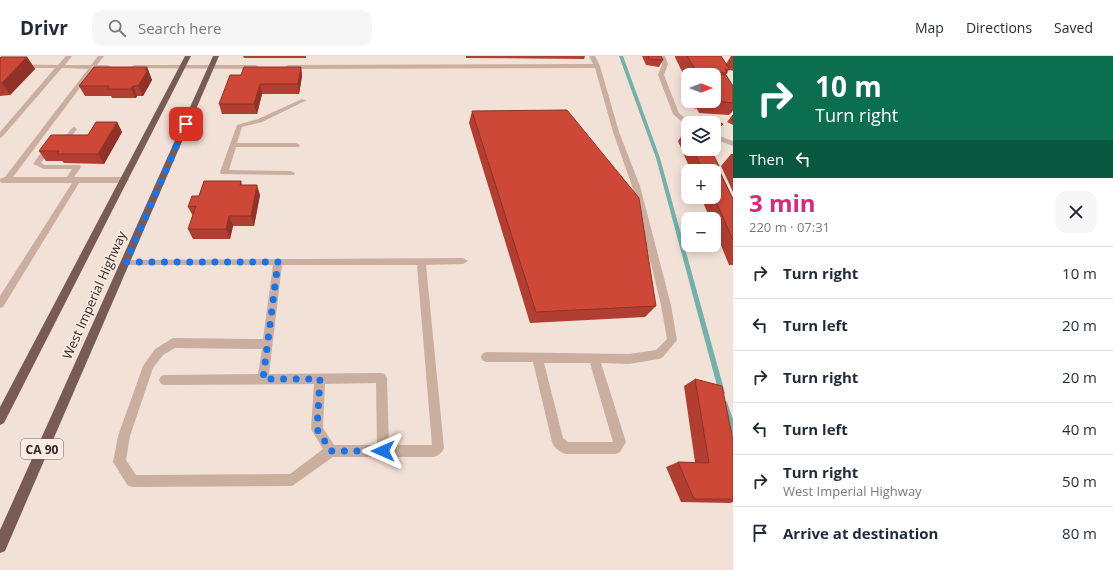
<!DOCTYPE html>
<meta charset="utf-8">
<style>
body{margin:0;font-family:"Open Sans",sans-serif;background:#f6f6f7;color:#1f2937;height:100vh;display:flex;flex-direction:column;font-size:15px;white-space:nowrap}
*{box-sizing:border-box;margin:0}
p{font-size:13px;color:#747a83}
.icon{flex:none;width:22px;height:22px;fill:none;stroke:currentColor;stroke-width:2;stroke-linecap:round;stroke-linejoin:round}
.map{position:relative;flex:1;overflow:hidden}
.panel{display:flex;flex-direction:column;background:#fff;width:380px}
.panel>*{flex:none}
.top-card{background:#0b6e4f;color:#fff;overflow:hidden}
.needle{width:26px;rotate:90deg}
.tools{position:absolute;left:681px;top:12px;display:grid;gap:8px}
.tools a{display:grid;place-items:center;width:40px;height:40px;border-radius:8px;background:#fff;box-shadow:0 2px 10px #0003;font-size:20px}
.pin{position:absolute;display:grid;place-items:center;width:34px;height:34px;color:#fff;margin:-17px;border-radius:8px;box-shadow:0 2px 6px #0006}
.me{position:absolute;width:44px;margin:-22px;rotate:270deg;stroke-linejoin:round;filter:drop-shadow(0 0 3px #0008)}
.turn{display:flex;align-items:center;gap:14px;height:84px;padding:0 16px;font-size:18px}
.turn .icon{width:52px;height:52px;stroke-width:2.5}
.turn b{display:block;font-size:28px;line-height:34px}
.then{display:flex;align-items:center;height:38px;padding:0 16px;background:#0003;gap:8px;font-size:15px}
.round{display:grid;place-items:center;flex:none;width:42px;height:42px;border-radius:12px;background:#f6f6f7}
.head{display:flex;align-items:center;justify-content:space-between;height:68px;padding:0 16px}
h1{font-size:24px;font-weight:700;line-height:30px;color:#db2777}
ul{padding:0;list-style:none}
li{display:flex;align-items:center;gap:12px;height:52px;padding:0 16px;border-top:1px solid #e0e1e3}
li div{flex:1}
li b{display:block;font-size:15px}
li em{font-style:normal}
header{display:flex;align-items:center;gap:24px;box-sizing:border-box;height:56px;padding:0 20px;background:#fff;border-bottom:1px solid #e0e1e3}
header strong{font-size:19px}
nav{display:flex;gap:22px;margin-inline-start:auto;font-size:14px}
.search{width:280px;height:36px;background:#f6f6f7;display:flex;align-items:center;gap:10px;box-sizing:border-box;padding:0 14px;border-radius:12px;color:#747a83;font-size:15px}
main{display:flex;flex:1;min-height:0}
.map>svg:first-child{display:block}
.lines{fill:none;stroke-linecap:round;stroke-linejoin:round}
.stream{fill:#73b1ab;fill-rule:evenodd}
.lane{fill:#caafa1;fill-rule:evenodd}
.primary{fill:#775b54;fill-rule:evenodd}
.wall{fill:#b13e30}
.shaded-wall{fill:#903227}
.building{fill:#ce4838;stroke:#903227}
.route{stroke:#1a73e8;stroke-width:7;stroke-dasharray:0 12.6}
.labels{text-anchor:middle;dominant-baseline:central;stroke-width:3;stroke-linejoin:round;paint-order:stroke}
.shield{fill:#faece2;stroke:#6f625d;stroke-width:1}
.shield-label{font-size:12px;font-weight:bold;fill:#342724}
.street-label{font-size:13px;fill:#342724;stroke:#faece2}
</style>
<header>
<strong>Drivr</strong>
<div class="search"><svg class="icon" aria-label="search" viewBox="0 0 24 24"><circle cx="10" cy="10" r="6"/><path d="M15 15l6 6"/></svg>Search here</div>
<nav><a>Map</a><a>Directions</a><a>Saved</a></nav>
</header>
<main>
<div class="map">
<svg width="733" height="514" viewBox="0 0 733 514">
<rect width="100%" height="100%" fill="#f2e1d6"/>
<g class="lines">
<g class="stream">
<path d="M619 0H623L660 102 725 337 724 339 722 340 720 339 719 337 656 102Z"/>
<path d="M725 345 727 346 733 363V379L730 378 729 375 722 348 723 346Z"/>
</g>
<g class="lane">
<path d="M66 0H72L65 9H91L98 0H104L97 9H108L111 11 108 13H94L13 121H67L72 113H44L33 108 52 81 67 78 72 72 74 71 77 73 71 81 57 85 41 107 45 109H80L81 111 74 121H125L129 124 125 127H79L3 251 0 252V240L72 127H3L0 126V123L5 121 88 13 62 12 2 81 0 82V76L55 12H0V8L58 9Z"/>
<path d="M589 0H595L600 10 619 76 640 130 671 249 677 284 663 301 659 303 629 308 601 307 626 386 620 396 616 398H566C560 396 554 392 552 386L533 306H486L482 304 481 301 482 298 486 296 629 298 656 294 667 283 661 249 632 130 613 76 595 12 288 13 285 11 288 9 593 8ZM544 307H590L613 386H568L563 382Z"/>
<path d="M659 0H665L668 8 664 19 679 57 690 67H688V71L673 58 658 19 662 8Z"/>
<path d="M134 9H256L259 11 256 13 132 12 131 11Z"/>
<path d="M302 43 307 44 262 66 242 71 237 87H296L300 89 299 91H236L229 114 291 115 295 117 294 119 221 118 220 116 237 69 258 63Z"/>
<path d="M714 78 733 85V90L714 83Z"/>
<path d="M463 202 468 205 463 208 426 209 444 392C442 397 439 399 434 401H333L292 430 133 431 128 430 113 406 118 380 143 310 155 293 173 282 263 283 273 209H126L123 208 121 206 123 204ZM282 209H417L432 389H389L387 322 385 318 381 317 269 318ZM175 292 262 293 258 318 165 319 161 320 159 324 161 328 165 329 314 328 311 373 323 393 290 418 136 419 126 404 130 380 153 312 163 299ZM376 327 377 389H334L323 372 325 328Z"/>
</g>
<g class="primary">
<path d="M185 0H191L4 367 0 369V351Z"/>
<path d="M213 0H219L5 495 0 497V474Z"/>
</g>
</g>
<g class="wall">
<path d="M243 0H306V2H244Z"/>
<path d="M466 0H585L584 3 466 2Z"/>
<path d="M642 0H661L663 4 659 11 646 9Z"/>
<path d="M675 0H721L726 8 731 0H733V15L729 13 726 19 733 30V55L729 59 699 57 697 53 693 52 690 45H714V19H688V41L682 28 685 22 675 1Z"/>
<path d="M27 1 35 13 10 39 0 40V2Z"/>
<path d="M147 11 152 24 143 40H137L136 42H112L111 40H85L79 30Z"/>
<path d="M301 11 302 20 299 38H262L257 58H222L219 48 241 19Z"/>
<path d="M472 55 656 250 645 261 530 267 469 67Z"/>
<path d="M733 59V69L727 66Z"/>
<path d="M117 66 122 76 104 108 64 107 62 105H46L39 95 88 79Z"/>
<path d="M714 67 720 71 715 77H714Z"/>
<path d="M685 75 688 76V93H709L719 110 718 111 733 143V209H729L714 172V163H710L701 141H714V115H691L678 85Z"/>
<path d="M731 98H733V136L721 110Z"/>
<path d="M241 125 242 129 260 139 254 170H233L230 183H193L188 173 193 160 188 151 199 140Z"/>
<path d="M695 323 733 384V446L730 447 681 446 666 411 678 406H695L684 330Z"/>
</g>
<g class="shaded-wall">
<path d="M27 1 35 13 10 39 2 27Z"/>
<path d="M147 11 152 24 143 40 138 30 145 14Z"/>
<path d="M301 11 302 20 299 38 298 28Z"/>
<path d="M260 28 262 38 257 58 254 48Z"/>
<path d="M133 30 137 40 136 42 131 33Z"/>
<path d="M117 66 122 76 104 108 98 98Z"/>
<path d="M257 129 260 139 254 170 251 160Z"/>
<path d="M229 160 233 170 230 183 226 173Z"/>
</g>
<g class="building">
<path d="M648 0H661L663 4 649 3Z"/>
<path d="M687 0H721L730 14 725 13 727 17 719 16 721 19H726L733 30V47L714 45V19H691L689 16H693L692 13H695Z"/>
<path d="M1 1H27L2 27H0V2Z"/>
<path d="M94 11H147L145 14H148L138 30H133L131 33H107L109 30H79Z"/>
<path d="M244 11H301L298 28H260L254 48H219L230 19H241Z"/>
<path d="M567 54 639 142 656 250 536 256 472 55Z"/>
<path d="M733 59V64L730 63Z"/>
<path d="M708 62 723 68 717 73 714 72V67H703Z"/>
<path d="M96 66H117L98 98H57L59 95H39L51 79H88Z"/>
<path d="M685 75 688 76V82Z"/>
<path d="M693 93H709L713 100H714L719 110H717L733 143V184L714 141V115H703Z"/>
<path d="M204 125H241L240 129H257L251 160H229L226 173H188L196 150 188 151 192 140H199Z"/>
<path d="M695 323 722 330 733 384V443H694L678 406 709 407Z"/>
</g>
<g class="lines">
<path class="route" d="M186 68 126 206H278L263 323H320L317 373 331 395H383"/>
</g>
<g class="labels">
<rect class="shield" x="21" y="383" width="42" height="20" rx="3"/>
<g class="shield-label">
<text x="42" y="393">CA 90</text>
</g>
<g class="street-label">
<text transform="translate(94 239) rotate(-66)">West Imperial Highway</text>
</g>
</g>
</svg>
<div class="tools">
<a><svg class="needle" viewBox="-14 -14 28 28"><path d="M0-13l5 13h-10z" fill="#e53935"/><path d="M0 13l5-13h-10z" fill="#747a83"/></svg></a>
<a><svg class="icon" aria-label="layers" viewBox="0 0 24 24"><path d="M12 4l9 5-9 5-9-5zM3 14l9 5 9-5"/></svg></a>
<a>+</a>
<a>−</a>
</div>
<div class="pin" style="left:186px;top:68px;background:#d93025"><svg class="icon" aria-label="arrive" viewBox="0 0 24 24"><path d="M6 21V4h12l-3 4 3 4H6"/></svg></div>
<svg class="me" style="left:383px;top:395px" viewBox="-20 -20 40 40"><path d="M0-17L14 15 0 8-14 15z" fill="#1a73e8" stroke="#fff" stroke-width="4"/></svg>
</div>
<section class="panel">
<div class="top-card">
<div class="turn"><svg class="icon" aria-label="right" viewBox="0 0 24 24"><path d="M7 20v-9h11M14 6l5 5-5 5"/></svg><div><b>10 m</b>Turn right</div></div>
<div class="then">Then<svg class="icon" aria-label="left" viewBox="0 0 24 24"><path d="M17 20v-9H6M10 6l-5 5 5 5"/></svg></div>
</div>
<div class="head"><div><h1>3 min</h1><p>220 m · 07:31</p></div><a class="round"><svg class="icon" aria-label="close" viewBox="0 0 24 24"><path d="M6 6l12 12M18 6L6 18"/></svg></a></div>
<ul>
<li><svg class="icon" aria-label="right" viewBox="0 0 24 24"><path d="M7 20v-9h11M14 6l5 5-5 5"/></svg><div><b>Turn right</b></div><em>10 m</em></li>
<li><svg class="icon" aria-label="left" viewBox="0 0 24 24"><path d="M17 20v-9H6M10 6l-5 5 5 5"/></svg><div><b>Turn left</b></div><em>20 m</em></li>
<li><svg class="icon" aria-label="right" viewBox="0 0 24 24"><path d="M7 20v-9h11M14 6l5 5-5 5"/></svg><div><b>Turn right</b></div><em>20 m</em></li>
<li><svg class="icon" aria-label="left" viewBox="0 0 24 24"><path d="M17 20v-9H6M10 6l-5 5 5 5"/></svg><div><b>Turn left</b></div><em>40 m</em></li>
<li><svg class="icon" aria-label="right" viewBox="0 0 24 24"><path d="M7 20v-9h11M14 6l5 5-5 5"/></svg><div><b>Turn right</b><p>West Imperial Highway</p></div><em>50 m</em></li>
<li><svg class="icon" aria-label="arrive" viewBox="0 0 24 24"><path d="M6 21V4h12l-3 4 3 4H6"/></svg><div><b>Arrive at destination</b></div><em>80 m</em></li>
</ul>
</section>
</main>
